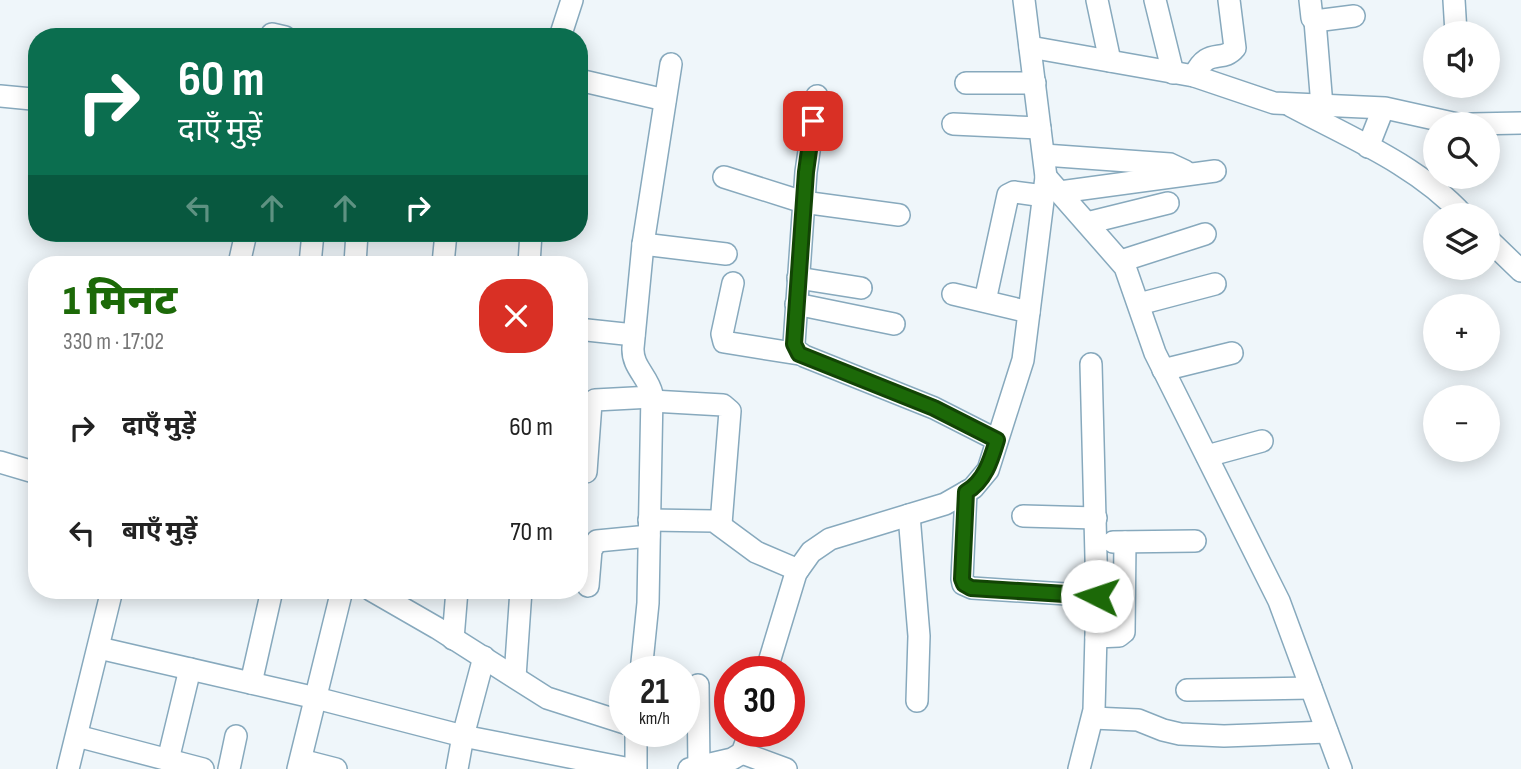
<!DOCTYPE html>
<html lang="hi">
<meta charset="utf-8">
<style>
body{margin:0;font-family:"Sofia Sans Condensed","Noto Sans Devanagari",sans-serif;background:#f2f2f2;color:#222;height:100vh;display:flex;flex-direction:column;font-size:26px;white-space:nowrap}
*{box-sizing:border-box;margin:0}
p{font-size:23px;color:#767676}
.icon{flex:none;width:38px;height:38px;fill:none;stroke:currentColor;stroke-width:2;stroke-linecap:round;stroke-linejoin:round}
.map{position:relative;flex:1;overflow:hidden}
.panel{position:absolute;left:28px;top:256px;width:560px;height:343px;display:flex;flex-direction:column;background:#fff;border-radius:28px;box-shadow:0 4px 18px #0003}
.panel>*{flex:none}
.banner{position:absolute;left:28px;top:28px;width:560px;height:214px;border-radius:28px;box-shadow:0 4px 18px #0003;background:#0b6e4f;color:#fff;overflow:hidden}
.tools{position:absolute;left:1423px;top:21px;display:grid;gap:14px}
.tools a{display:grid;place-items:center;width:77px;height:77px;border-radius:50%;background:#fff;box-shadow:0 4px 18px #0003;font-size:35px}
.speed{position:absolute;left:609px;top:656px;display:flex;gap:14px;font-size:35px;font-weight:700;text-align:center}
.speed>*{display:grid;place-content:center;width:91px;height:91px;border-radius:50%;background:#fff;box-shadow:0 4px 18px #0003;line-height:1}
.speed small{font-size:18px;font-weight:400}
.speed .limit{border:10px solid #d22;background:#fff;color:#111}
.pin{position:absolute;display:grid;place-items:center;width:60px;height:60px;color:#fff;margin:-30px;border-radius:14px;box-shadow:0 4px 10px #0006}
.me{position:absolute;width:77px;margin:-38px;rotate:274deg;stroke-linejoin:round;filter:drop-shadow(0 0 5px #0008)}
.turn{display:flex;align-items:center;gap:24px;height:147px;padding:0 35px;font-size:32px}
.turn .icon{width:91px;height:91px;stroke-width:2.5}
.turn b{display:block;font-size:49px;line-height:60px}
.lanes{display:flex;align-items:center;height:66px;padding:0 35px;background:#0003;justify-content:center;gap:35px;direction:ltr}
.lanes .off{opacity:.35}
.round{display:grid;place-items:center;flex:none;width:74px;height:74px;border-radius:28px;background:#f2f2f2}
.summary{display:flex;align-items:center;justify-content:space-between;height:119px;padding:0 35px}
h1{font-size:42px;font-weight:800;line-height:52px;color:#1c6908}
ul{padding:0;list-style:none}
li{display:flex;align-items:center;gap:21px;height:105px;padding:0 35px}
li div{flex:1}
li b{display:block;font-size:26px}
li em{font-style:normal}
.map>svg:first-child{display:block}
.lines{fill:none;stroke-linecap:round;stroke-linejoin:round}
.minor-casing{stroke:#87a9bd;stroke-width:24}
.minor{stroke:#fff;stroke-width:21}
.route-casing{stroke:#124405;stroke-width:18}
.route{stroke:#1c6908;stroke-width:12}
</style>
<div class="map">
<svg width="1521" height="769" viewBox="0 0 1521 769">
<rect width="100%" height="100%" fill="#eff6fa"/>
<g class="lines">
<defs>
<g id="minor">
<path d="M1097 0 1110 61"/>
<path d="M1155 0 1173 73"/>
<path d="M1310 0 1312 18 1315 21 1354 16"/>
<path d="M1454 0 1456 33"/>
<path d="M1315 21 1322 106"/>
<path d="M272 34 285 37"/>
<path d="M560 37 572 0"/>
<path d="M1030 47 1194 76 1274 103 1385 108 1457 124"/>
<path d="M1194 76C1208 46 1222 64 1235 48L1229 0"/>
<path d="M579 80 665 100"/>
<path d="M966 83H1035"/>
<path d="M0 96 32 99"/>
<path d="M817 96 806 172 794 344 796 350 804 356 934 408 997 440"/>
<path d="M1291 106C1351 138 1417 165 1463 215"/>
<path d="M953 124 1040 128"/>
<path d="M1472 124 1521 123"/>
<path d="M1368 147 1383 109"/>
<path d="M1044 155 1170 164 1185 171"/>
<path d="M724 177 803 202 899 215"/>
<path d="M1046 177 1125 267 1155 353 1279 601 1341 769"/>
<path d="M1060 192 1215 171"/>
<path d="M1087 223 1168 203"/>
<path d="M1488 239 1521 271"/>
<path d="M643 244 726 254"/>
<path d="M1121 261 1205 234"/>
<path d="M239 264 246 233"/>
<path d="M310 264 313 233"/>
<path d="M355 264 357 233"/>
<path d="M443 264 446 233"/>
<path d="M529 264 531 233"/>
<path d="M798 278 861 288"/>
<path d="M733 283 722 334 724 342 799 354"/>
<path d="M953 294 1029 312"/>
<path d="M985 301 1008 195 1014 192 1044 196"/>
<path d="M796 304 894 324"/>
<path d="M1139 304 1215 284"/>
<path d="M587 330 634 335"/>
<path d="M1163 370 1232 353"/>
<path d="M652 401 723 405 730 411 721 524"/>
<path d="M1207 456 1262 441"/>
<path d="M0 462 37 473"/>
<path d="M586 472 591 403 595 400 652 397"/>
<path d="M966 492 962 579 963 584 972 588 1097 596"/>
<path d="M909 515 919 636 917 701"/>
<path d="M1023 516 1096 518"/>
<path d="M649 520 714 521 756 552 798 570"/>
<path d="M1113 542 1195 541"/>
<path d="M588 586 591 550 597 541 649 536"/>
<path d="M371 590 437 628 547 698 625 723"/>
<path d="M1096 637 1119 636 1124 632 1125 542"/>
<path d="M453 639 457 590"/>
<path d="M99 648 316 698 463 736 630 769"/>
<path d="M641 672 648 603 652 394C648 376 632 367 633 348L643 244 671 64"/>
<path d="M766 672 796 573 811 552 830 539 945 504 973 488 988 470 1023 360 1046 177 1024 0"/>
<path d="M515 677 521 590"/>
<path d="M251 683 272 590"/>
<path d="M698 685 699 767"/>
<path d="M1187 690 1311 688"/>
<path d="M1093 718 1138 720 1163 730 1180 734 1224 736 1327 732"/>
<path d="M636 732V769"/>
<path d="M77 736 203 769"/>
<path d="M742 753 786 769"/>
<path d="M168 760 190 669"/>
<path d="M301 760 336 769"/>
<path d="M68 769 112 590"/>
<path d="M229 769 236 736"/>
<path d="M298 769 342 590"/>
<path d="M457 769 463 736 484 657"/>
<path d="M689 769 732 759 742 753 750 732"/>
<path d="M1079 769 1094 710 1097 596 1091 364"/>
</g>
</defs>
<use href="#minor" class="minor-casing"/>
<use href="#minor" class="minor"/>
</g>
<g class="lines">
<defs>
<path id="route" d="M813 121 806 172 794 344 799 354 934 408 997 440C991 460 985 481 966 492L962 579 964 584 971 588 1097 596"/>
</defs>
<use href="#route" class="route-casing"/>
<use href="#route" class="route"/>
</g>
</svg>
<div class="tools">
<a><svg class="icon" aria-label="sound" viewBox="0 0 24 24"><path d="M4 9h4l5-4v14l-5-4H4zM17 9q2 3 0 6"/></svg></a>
<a><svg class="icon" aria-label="search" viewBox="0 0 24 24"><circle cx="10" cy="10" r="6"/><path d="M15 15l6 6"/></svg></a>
<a><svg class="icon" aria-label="layers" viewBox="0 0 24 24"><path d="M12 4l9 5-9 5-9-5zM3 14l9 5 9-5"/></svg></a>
<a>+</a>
<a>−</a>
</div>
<div class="speed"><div>21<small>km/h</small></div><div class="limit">30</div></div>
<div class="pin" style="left:813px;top:121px;background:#d93025"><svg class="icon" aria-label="arrive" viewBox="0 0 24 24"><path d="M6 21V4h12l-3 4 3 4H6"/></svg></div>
<svg class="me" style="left:1097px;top:596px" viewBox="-20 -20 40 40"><circle r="19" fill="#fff"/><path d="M0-13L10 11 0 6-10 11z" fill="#1c6908"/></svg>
<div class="banner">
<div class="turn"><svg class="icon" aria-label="right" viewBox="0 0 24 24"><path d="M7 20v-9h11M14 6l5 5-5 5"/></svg><div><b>60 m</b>दाएँ मुड़ें</div></div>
<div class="lanes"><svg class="icon off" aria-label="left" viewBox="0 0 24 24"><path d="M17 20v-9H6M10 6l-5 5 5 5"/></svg><svg class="icon off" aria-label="ahead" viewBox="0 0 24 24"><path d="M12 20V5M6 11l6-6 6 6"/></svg><svg class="icon off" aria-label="ahead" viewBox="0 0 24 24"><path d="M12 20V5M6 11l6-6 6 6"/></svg><svg class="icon" aria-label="right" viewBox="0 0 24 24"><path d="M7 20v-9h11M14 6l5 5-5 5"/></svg></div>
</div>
<section class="panel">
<div class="summary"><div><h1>1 मिनट</h1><p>330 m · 17:02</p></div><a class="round" style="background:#d93025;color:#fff"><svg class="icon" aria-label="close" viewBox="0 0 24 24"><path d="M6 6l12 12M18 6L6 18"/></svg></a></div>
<ul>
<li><svg class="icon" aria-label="right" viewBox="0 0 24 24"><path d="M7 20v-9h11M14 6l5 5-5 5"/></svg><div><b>दाएँ मुड़ें</b></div><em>60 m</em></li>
<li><svg class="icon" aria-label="left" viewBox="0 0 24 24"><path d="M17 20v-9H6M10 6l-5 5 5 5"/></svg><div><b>बाएँ मुड़ें</b></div><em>70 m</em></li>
</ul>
</section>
</div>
